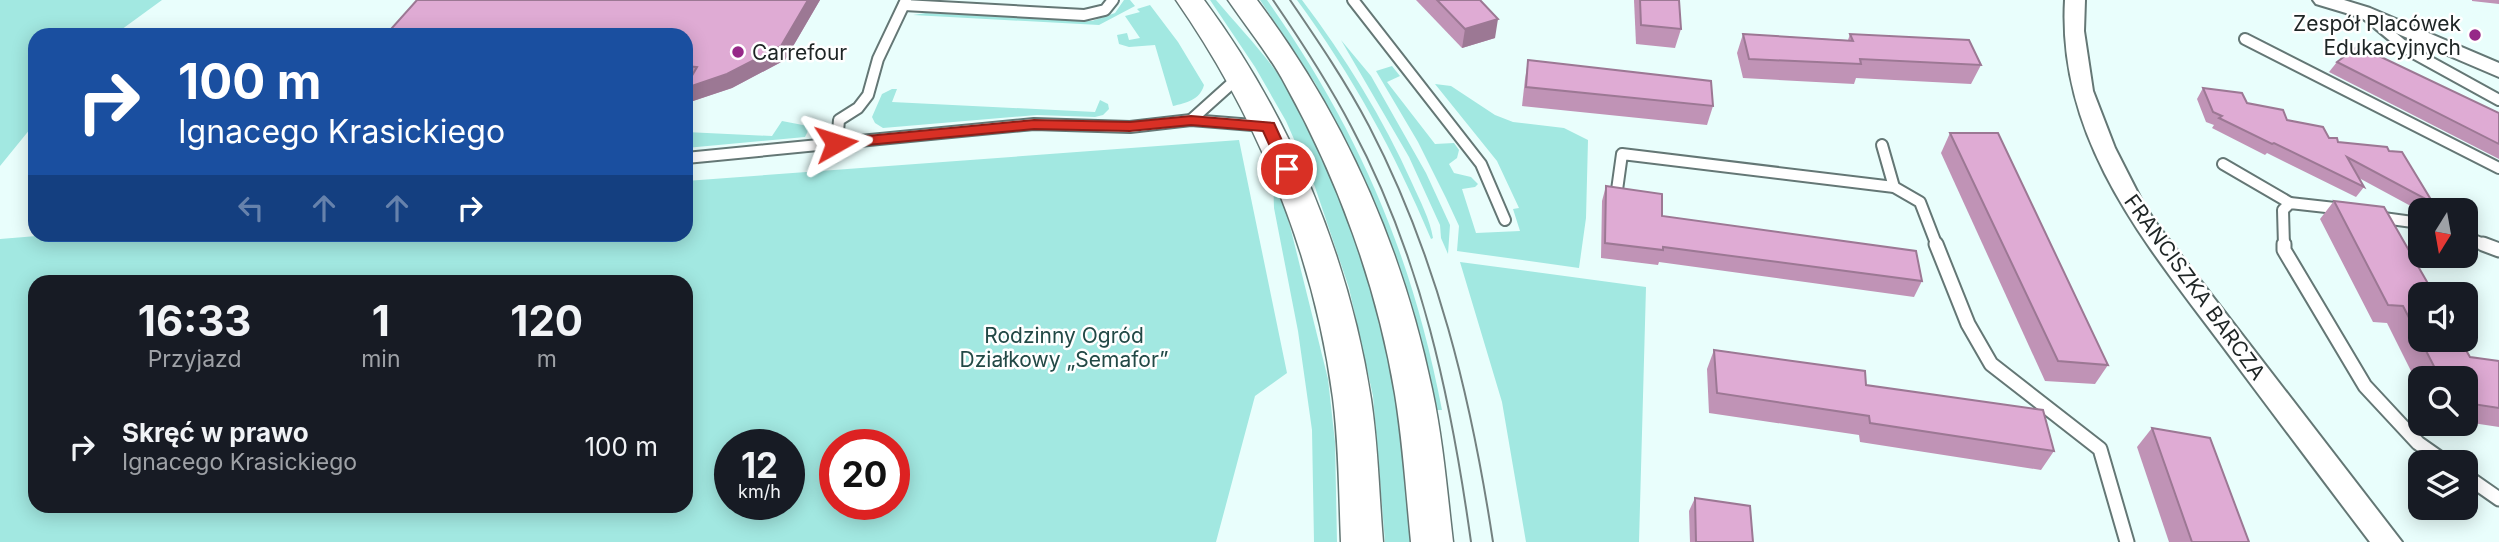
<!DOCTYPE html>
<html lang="pl">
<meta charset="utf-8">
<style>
body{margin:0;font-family:Inter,sans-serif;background:#20242c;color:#f1f3f6;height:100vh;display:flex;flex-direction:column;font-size:26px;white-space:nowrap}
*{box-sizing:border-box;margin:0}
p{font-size:23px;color:#9ea1a6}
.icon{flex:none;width:38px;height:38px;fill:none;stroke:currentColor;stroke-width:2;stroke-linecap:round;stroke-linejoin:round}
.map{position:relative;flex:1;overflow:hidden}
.panel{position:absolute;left:28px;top:275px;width:665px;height:238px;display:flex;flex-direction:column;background:#171b24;border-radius:21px;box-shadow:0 4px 18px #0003}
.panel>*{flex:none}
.banner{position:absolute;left:28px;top:28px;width:665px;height:214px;border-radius:21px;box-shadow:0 4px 18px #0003;background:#1a4fa0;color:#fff;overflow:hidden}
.needle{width:46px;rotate:191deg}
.buttons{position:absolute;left:2408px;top:198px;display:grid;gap:14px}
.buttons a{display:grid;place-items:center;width:70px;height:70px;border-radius:14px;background:#171b24;box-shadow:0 4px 18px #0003;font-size:35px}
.speed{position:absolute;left:714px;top:429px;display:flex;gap:14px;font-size:35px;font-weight:700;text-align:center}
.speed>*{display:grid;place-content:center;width:91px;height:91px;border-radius:50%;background:#171b24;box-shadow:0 4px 18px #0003;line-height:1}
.speed small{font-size:18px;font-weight:400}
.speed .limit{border:10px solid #d22;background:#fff;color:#111}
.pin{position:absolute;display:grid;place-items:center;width:60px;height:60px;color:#fff;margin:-30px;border:4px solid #fff;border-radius:50%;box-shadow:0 2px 7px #0007}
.me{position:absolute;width:77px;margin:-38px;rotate:84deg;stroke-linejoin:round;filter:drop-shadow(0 0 5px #0008)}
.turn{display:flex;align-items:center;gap:24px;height:147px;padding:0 35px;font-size:32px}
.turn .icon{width:91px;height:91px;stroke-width:2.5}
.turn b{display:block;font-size:49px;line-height:60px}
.lanes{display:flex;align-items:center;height:66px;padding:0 35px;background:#0003;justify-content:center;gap:35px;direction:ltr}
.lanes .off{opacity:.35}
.eta{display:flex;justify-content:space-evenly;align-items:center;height:119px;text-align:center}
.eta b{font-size:42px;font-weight:700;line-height:49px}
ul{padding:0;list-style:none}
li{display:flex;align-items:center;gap:21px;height:105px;padding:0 35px}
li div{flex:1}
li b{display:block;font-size:26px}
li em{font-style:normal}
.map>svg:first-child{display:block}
.green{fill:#a2e8e1;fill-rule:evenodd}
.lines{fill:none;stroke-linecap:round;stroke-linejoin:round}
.lane-far1-casing{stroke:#647775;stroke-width:14}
.lane-casing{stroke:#647775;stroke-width:17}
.street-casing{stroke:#647775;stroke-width:4}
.secondary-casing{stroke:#647775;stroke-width:3}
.lane-far1{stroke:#fff;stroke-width:10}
.lane{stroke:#fff;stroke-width:13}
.street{fill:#fff;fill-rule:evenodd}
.secondary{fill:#fff;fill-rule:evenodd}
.tram{stroke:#748180;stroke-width:2}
.wall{fill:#c093b6}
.shaded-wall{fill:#9c7894}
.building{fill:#dfabd4;stroke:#9c7894;stroke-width:2}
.route{fill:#d93025;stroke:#8d1f18;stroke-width:2}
.poi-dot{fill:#962888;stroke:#fff;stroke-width:2.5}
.labels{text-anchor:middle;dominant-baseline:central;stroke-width:5;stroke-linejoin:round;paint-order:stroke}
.poi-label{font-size:21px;fill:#1e2525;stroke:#fff;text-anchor:end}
.street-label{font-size:21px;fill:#1e2525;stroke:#fff}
.park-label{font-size:21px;fill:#224946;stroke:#fff}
</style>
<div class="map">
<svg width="2499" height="542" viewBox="0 0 2499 542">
<rect width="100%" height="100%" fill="#e9fefc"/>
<g class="green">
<path d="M0 0H162L114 35H35V123L0 166Z"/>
<path d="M1124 0H1130L1135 6 1099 25 913 15 926 13 1092 21 1115 13Z"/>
<path d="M1210 0H1216C1244 33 1276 65 1297 104 1342 183 1373 274 1391 363 1403 421 1407 483 1415 542H1385L1373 396 1349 288 1315 187 1286 121 1255 67Z"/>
<path d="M1260 0H1267C1358 129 1412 254 1442 410H1433L1366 185 1315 83Z"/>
<path d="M1297 0H1302C1345 57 1383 118 1412 183 1420 201 1430 219 1433 238L1431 239C1395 153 1352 75 1297 0Z"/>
<path d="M1150 5 1178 42 1204 85C1200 100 1186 103 1173 106L1155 45 1129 47 1119 44 1117 35 1127 33 1129 40 1140 38 1125 16 1140 12 1137 9Z"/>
<path d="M1341 40 1371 76 1426 173 1450 225 1448 254 1441 238 1440 225 1409 157Z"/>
<path d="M1392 66 1400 76 1387 82 1435 144 1454 143 1459 150 1457 158 1449 164 1454 173 1471 177 1478 184 1475 187 1462 189 1476 233 1520 231 1513 209 1519 208 1497 161 1435 84 1451 86 1495 115 1513 122 1564 128 1588 140 1586 218 1579 268 1457 251 1459 226 1446 198 1418 142 1376 71Z"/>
<path d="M892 89H897L892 102 1095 112 1100 100 1108 104 1109 109 1103 115 1095 117 1037 115 883 128 875 123 872 117 882 94Z"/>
<path d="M782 121 808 126 809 129 805 137 686 148V132L772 136Z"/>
<path d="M1239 140 1287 373 1255 396 1216 542H0V239L61 234H686V181ZM35 282H686V506H35ZM730 444H789V504H730ZM835 444H894V504H835Z"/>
<path d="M1273 176 1285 206 1328 379 1335 442 1337 542H1314L1312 430 1298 331 1274 208Z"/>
<path d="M1460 262 1646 287 1639 542H1526L1502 402Z"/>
</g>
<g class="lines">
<defs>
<g id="lane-far1">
<path d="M1353 0 1481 164 1505 220"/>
<path d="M904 5 1084 15 1105 10 1113 0"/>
<path d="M2363 12 2410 51 2499 100"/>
<path d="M2245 39 2499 168"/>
<path d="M1191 120 1240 76"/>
<path d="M837 143 839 120 858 108 868 95 878 59 906 0"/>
<path d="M1882 145 1894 187"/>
<path d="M686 158 1034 124 1130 127 1191 120 1265 126"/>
<path d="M2223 164 2290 203"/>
<path d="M1617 190 1622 154 1894 187 1920 202 1937 246"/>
<path d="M2376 217 2420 223"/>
<path d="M2466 237 2488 246"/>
<path d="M2284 246 2283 210 2290 203 2344 209"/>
</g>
<g id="lane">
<path d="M1936 244 1968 324 1991 364 2100 449 2127 542"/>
<path d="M2284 244V250L2365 386 2418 443 2445 462"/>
<path d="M2483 244 2499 250"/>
<path d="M2466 476 2499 499"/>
</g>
<g id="street">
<path d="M2065 0H2085L2084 31 2093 91 2115 148 2143 203 2156 223 2402 542H2370C2322 479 2274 415 2227 352 2147 245 2057 141 2065 0Z"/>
<path d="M2313 0H2344L2370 8 2499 63V77L2356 16 2316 4Z"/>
</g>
<g id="secondary">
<path d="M1176 0H1204C1290 116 1349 256 1371 399 1378 446 1379 494 1383 542H1341C1339 494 1339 446 1333 398 1314 255 1258 118 1176 0Z"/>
<path d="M1228 0H1257C1345 117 1402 246 1432 389 1443 440 1447 491 1453 542H1411C1406 492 1403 443 1395 394 1377 286 1338 179 1285 84 1269 54 1247 28 1228 0Z"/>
</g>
</defs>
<use href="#lane-far1" class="lane-far1-casing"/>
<use href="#lane" class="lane-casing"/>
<use href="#street" class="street-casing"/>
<use href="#secondary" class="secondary-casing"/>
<use href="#lane-far1" class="lane-far1"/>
<use href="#lane" class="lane"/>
<use href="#street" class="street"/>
<use href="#secondary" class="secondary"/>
<g class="tram">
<path d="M1273 0C1301 41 1328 82 1351 126 1421 256 1451 398 1471 542"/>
<path d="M1290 0C1318 41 1346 82 1369 126 1437 257 1471 397 1493 542"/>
</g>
</g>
<g class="wall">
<path d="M417 0H820L785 60 732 88 690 102 686 92V86L689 80H686V35H395L391 29Z"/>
<path d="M1416 0H1480L1495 38 1462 48Z"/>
<path d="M1634 0H1679L1681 29 1675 48 1636 44Z"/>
<path d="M2472 0H2499V4L2472 1Z"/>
<path d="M1743 34 1848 40 1850 34 1981 65 1971 84 1856 78 1854 84 1743 78 1737 53Z"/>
<path d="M1528 60 1713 106 1707 125 1522 106 1525 79Z"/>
<path d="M2337 62 2499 113V159L2329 72Z"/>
<path d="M2203 88 2247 103 2338 142 2433 203 2427 210H2420V211L2359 178 2364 187 2356 197 2267 153 2265 155 2212 128 2214 125 2206 122 2197 99Z"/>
<path d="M1950 133 2108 365 2095 384 2045 381 1941 153Z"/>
<path d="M1606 186 1662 216 1922 281 1914 297 1659 262 1658 265 1601 258 1602 201Z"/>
<path d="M2334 201 2470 357 2499 361V427L2466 422V378H2420V389L2387 323 2373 322 2320 219Z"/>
<path d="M1714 350 1866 385 2054 451 2041 470 1860 442 1859 435 1709 413 1707 369Z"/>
<path d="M2152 428 2249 542H2169L2137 447Z"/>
<path d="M1695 498 1753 542H1690L1689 511Z"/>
</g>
<g class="shaded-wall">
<path d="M808 0H820L785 60 732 88 690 102 686 92V88Z"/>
<path d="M1498 19 1495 38 1462 48 1465 29Z"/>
</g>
<g class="building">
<path d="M417 0H808L781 46 727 74 686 88V86L697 67 686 66V35H409L413 30 391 29Z"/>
<path d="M1437 0H1480L1498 19 1465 29Z"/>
<path d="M1640 0H1679L1681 29 1641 25Z"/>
<path d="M1743 34 1853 41 1850 34 1969 40 1981 65 1860 59 1861 64 1749 59Z"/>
<path d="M2358 46 2499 113V144L2337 62Z"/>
<path d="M1528 60 1711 81 1713 106 1526 87Z"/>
<path d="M2203 88 2242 93 2247 103 2283 110 2287 120 2323 127 2329 138H2337L2338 142 2387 147 2389 151 2402 152 2433 203 2347 157 2364 187 2274 143 2272 144 2219 118 2222 116 2213 112Z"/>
<path d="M1950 133H1998L2108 365 2058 361Z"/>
<path d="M1606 186 1662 194V216L1916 251 1922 281 1663 247V250L1605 243Z"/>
<path d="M2334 201 2384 207 2434 294H2420V340H2460L2470 357 2499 361V408L2466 403V378H2440L2403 306 2388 305Z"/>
<path d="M1714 350 1865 371 1866 385 2043 410 2054 451 1870 423 1869 416 1717 393Z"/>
<path d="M2152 428 2210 438 2249 542H2192Z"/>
<path d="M1695 498 1750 506 1753 542H1696Z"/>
</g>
<path class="route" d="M1191 116 1274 123 1295 169 1287 174 1282 173 1263 131 1191 125 1130 131 1034 129 836 148 829 143 836 139 1034 120 1130 122Z"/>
<g class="poi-dot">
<circle cx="2475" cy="35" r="7"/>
<circle cx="738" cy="52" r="7"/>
</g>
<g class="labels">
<g class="poi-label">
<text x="2461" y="23">Zespół Placówek<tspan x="2461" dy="24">Edukacyjnych</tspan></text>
<text x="752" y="52" text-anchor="start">Carrefour</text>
</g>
<g class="street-label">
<text transform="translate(2195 287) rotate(54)">FRANCISZKA BARCZA</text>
</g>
<g class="park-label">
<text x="1064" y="335">Rodzinny Ogród<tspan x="1064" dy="24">Działkowy „Semafor”</tspan></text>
</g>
</g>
</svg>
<div class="buttons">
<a><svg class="needle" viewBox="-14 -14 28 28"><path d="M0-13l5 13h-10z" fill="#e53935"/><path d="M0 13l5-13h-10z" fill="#9ea1a6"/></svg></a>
<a><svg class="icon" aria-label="sound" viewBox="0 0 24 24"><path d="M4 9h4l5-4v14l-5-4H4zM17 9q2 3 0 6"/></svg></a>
<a><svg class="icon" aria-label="search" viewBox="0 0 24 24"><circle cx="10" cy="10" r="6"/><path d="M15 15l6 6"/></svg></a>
<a><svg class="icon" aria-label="layers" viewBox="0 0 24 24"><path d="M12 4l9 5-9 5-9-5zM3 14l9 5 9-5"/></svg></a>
</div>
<div class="speed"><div>12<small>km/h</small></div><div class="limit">20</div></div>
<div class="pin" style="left:1287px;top:169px;background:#d93025"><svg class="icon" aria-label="arrive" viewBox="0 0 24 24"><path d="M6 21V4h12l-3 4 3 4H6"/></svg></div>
<svg class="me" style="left:836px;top:143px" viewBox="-20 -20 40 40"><path d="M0-17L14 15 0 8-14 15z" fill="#d93025" stroke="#fff" stroke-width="4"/></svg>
<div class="banner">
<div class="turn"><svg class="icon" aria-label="right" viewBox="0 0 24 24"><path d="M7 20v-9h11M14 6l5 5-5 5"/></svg><div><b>100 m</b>Ignacego Krasickiego</div></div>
<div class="lanes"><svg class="icon off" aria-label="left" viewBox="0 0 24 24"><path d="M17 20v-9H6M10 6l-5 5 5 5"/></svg><svg class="icon off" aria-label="ahead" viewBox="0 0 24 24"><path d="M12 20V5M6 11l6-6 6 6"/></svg><svg class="icon off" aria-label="ahead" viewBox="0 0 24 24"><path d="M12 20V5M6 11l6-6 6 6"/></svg><svg class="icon" aria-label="right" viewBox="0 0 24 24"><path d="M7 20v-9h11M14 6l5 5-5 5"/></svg></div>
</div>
<section class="panel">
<div class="eta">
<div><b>16:33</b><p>Przyjazd</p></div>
<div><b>1</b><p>min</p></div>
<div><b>120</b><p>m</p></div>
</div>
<ul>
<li><svg class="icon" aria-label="right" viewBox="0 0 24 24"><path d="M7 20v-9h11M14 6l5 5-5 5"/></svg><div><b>Skręć w prawo</b><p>Ignacego Krasickiego</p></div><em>100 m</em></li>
</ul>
</section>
</div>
